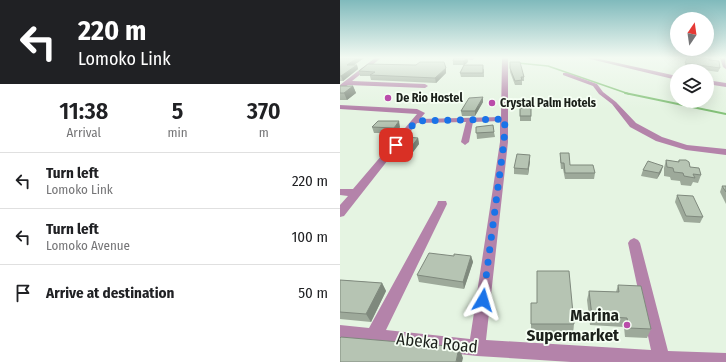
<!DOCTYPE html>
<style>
body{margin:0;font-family:"Fira Sans Condensed",sans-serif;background:#f6f6f6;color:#202124;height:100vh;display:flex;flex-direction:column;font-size:15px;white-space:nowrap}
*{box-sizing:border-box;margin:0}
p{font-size:13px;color:#757577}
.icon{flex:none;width:22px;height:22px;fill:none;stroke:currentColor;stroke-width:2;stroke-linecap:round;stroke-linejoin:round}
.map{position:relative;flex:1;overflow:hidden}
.sheet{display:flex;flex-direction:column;background:#fff;width:340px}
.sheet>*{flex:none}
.hud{background:#202124;color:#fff;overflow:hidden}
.needle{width:26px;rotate:13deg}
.controls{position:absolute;left:330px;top:12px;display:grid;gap:8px}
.controls a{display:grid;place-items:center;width:44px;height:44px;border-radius:50%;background:#fff;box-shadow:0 4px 16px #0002;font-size:20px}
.pin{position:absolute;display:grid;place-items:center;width:34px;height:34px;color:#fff;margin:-17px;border-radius:8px;box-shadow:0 2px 6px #0006}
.me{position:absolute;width:44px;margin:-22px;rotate:7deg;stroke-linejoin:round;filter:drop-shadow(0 0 3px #0008)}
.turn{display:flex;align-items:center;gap:14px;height:84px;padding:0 12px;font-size:18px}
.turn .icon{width:52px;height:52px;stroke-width:2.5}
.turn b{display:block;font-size:28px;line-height:34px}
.eta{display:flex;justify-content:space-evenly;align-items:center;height:68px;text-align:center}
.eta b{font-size:24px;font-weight:600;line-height:28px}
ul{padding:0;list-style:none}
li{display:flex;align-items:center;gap:12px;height:56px;padding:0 12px;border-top:1px solid #e0e0e0}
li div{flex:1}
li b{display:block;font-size:15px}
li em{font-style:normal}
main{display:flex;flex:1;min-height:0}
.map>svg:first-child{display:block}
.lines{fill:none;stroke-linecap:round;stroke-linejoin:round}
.stream-far1{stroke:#84c279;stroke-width:1.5}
.stream{stroke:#84c279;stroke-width:2}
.minor{fill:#b483aa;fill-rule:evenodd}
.wall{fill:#9da99a}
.shaded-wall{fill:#7f897d}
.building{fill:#b6c4b3;stroke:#7f897d}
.route{stroke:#1a73e8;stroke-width:7;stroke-dasharray:0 12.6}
.poi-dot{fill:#ba4caa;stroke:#f6fff4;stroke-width:1.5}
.labels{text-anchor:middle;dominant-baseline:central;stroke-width:3.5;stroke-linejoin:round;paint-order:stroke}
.far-poi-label{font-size:12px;font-weight:bold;fill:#1b201a;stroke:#f6fff4;text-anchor:start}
.near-poi-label{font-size:17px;font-weight:bold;fill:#1b201a;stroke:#f6fff4;text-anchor:end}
.near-street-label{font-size:17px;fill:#1b201a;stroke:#f6fff4}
</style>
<main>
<section class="sheet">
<div class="hud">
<div class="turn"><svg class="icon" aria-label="left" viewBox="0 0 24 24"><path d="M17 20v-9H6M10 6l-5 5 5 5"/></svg><div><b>220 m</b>Lomoko Link</div></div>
</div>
<div class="eta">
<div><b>11:38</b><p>Arrival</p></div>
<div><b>5</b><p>min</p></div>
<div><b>370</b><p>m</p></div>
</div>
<ul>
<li><svg class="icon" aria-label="left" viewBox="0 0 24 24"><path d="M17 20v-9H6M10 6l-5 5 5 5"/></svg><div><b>Turn left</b><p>Lomoko Link</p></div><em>220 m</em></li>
<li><svg class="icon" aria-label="left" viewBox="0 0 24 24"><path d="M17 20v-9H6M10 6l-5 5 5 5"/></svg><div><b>Turn left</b><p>Lomoko Avenue</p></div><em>100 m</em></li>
<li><svg class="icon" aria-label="arrive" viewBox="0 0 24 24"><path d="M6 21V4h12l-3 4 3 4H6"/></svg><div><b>Arrive at destination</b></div><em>50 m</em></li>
</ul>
</section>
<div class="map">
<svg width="386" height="362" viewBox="0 0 386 362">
<rect width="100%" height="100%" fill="#e5f4e2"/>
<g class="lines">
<path class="stream-far1" d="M178 63 208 66 289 94"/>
<path class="stream" d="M285 93 386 114"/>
<g class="minor">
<path d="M35 58H41L12 81 85 84 88 86 85 88 8 85 0 90V85Z"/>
<path d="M123 58H135L132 60Z"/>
<path d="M162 58H168V142L146 340 311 350 288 243 290 240 294 238 298 240 300 243 328 351 386 353V362H231L137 356 0 341V325L29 328 97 204 98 201H106L107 204 46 330 130 339 160 142V121L133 122 129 142 125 145 121 142 126 122 77 123 4 216 0 217V205L8 196 0 195V189H13L77 114 0 109V105L77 109 85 113 80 119 161 117Z"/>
<path d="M246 58H255L337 76V80Z"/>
<path d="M380 58H385L386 69 383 67Z"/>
<path d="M223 73H227L257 84 263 92 276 102 296 123 322 137 347 145 386 149V155L346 150 316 141 290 127 272 104 259 94 253 86 223 75Z"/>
<path d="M367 80 386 83V87L367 84Z"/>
</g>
</g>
<g class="wall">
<path d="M0 58H24L14 65H17L18 69 3 81H0Z"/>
<path d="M114 58H128V61L127 63 124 65H113V61Z"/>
<path d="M347 58H373L372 60 380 68 378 72 344 67Z"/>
<path d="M170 68 184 77V81H182V85H175L170 72Z"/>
<path d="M144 69V77H121L120 73Z"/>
<path d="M19 71 106 73 96 83 31 80 30 76H20Z"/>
<path d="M0 86H13L16 93 7 100H0Z"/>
<path d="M143 97V102L135 116H122L121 111Z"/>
<path d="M191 108V121H180V116Z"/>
<path d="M32 127H60L56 133H34Z"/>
<path d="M136 127 154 132 155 137 137 139Z"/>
<path d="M78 138 79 144 70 156 57 155 55 149Z"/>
<path d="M220 153 230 165 255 173 254 179H225L223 169H221L220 159Z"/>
<path d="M326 160 338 162 339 160 350 167 361 175 358 183 353 182 351 186 341 185 340 181 331 180 330 177 324 176V168Z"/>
<path d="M190 161 188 175 174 174V168Z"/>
<path d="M323 166 321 172 317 179 301 176 303 170Z"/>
<path d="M382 186H386V204L380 192Z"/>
<path d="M337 195 363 217 360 223 344 222 335 202Z"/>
<path d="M114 256H131L133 262 124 289 79 282 77 275Z"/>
<path d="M0 280 42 283 46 291 31 322 0 319Z"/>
<path d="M278 285 311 329 307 338 285 337 284 327 250 325 247 300 249 291 276 292Z"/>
<path d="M191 303 234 324 233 334 191 333Z"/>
</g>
<g class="shaded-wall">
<path d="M17 58H24L8 69 7 65Z"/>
<path d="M127 58 128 61 127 63 124 65 123 61Z"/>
<path d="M17 65 18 69 3 81 1 76Z"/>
<path d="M106 68V73L96 83 95 78Z"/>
<path d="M13 86 16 93 7 100 4 93Z"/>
<path d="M143 97V102L135 116V111Z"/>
<path d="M59 121 60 127 56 133 54 128Z"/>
<path d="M78 138 79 144 70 156 69 150Z"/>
<path d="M190 155V161L188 175V169Z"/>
<path d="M323 166 321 172 317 179 319 173Z"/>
<path d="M131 256 133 262 124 289 123 282Z"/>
<path d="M42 283 46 291 31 322 26 314Z"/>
<path d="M119 347 123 358 122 362H116Z"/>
</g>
<g class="building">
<path d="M0 58H17L7 65H17L1 76H0Z"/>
<path d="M114 58H127V59L123 61H113Z"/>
<path d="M347 58H371L369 60 379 61 380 68 345 63Z"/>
<path d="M80 62H104L106 68 95 78 30 75 35 72 19 71 28 64 76 65Z"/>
<path d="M170 62H180L184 77H181L182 80 175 81 170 68Z"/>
<path d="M124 65H143V73H120Z"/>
<path d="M0 86H13L4 93H0Z"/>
<path d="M143 97 135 111H121L129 98Z"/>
<rect x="180" y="108" width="11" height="8"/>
<path d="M38 121H59L54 128 32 127Z"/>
<path d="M153 125 154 132 136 133V127Z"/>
<path d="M66 137 78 138 69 150 55 149Z"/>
<path d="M220 153H229L230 165H253L255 173H225L224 163H221Z"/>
<path d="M177 154 190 155 188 169 174 168Z"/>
<path d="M326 160 339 162V160H346L349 162 350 167 359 168 361 175 353 174 355 178 344 176 343 173 334 172 333 168 327 167Z"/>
<path d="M308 161 323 166 319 173 303 170Z"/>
<path d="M382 186H386V192Z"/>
<path d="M337 195 353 196 363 217 346 216Z"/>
<path d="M89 253 114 256V254L131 256 123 282 77 275Z"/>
<path d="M197 271H229L234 324H191V303H197Z"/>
<path d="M0 280 42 283 26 314 0 312Z"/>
<path d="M278 285 301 286 311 329 289 328 287 318 252 316 249 291 279 292Z"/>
<path d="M1 337 119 347 116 362H0V338Z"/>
</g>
<linearGradient id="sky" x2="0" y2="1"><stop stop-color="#80babc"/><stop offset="0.53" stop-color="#f3faf2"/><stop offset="1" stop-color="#f3faf2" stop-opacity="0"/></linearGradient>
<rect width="386" height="109" fill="url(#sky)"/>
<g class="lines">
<path class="route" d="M56 145 76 121 165 119 164 142 143 300"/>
</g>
<g class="poi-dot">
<circle cx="48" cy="98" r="4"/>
<circle cx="152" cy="103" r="4"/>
<circle cx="287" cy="325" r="4"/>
</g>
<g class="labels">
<g class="far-poi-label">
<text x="56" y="98">De Rio Hostel</text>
<text x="160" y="103">Crystal Palm Hotels</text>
</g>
<g class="near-poi-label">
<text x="279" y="315">Marina<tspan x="279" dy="20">Supermarket</tspan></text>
</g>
<g class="near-street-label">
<text transform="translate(97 343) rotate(6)">Abeka Road</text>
</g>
</g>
</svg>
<div class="controls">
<a><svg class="needle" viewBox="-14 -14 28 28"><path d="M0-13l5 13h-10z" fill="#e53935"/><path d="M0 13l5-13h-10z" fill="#757577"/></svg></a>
<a><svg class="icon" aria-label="layers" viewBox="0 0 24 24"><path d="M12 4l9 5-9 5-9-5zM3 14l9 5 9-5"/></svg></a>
</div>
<div class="pin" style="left:56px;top:145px;background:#d93025"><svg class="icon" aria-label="arrive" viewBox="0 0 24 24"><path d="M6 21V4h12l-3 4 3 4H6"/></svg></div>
<svg class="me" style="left:143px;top:300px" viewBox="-20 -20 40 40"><path d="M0-17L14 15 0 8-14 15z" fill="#1a73e8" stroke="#fff" stroke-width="4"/></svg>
</div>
</main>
